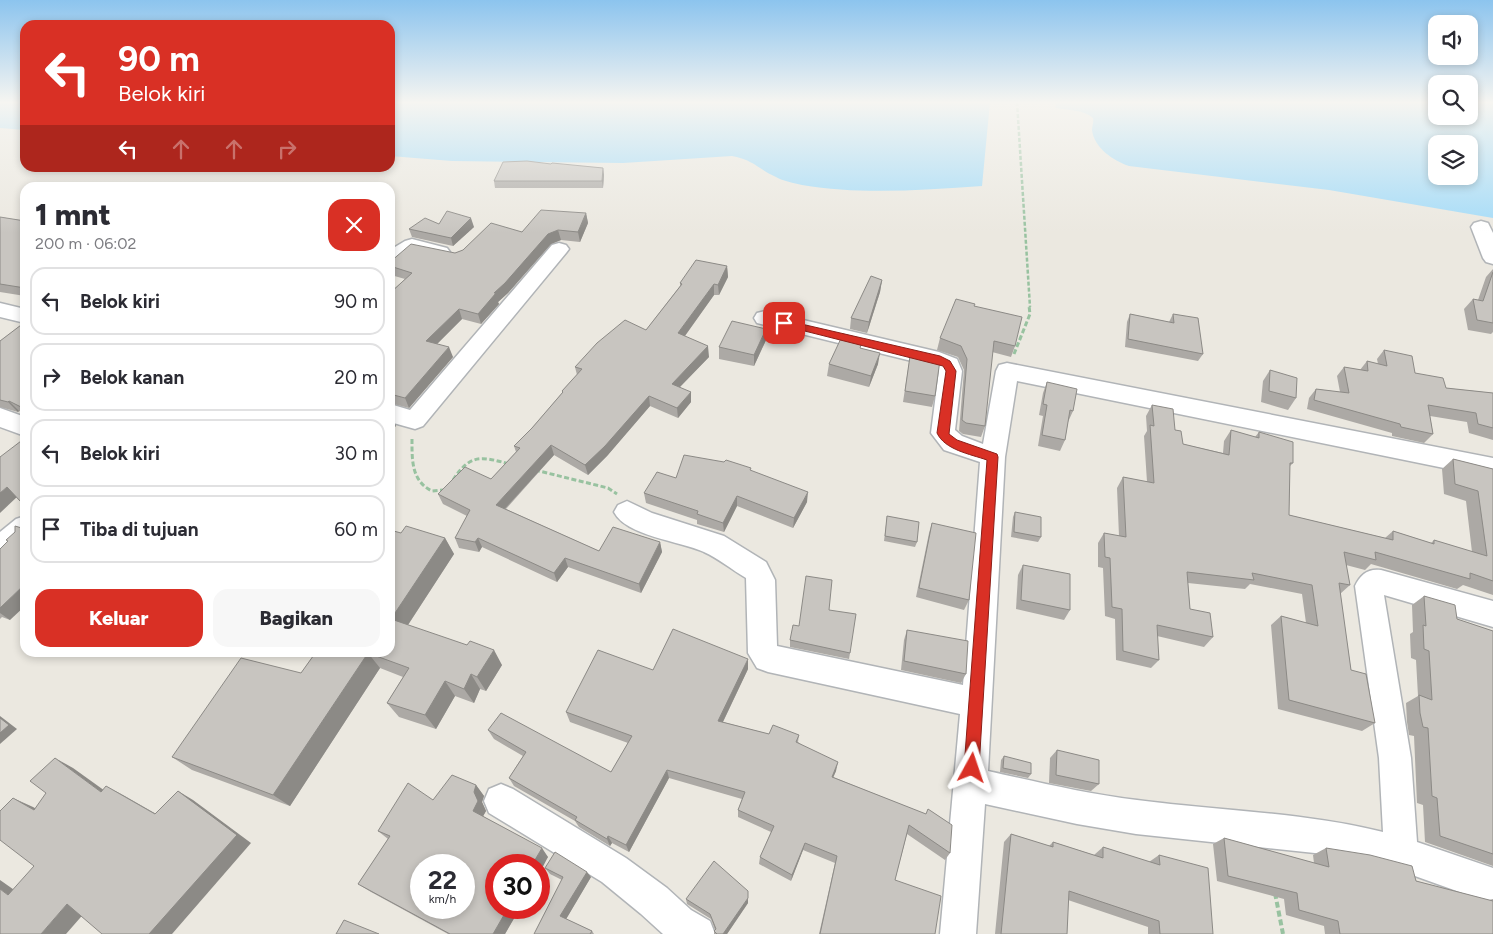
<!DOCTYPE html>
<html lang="id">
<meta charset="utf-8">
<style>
body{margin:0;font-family:Figtree,sans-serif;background:#f7f7f7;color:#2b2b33;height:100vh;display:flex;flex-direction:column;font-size:19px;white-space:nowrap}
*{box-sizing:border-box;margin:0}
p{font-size:16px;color:#7c7c81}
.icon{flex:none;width:28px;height:28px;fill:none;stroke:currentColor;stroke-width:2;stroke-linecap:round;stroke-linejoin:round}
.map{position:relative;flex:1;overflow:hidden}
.details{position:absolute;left:20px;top:182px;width:375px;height:475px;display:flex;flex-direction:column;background:#fff;border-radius:15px;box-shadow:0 2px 8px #0003}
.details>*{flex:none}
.banner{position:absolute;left:20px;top:20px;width:375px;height:152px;border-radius:15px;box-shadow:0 2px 8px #0003;background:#d93025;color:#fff;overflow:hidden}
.buttons{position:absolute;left:1428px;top:15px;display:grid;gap:10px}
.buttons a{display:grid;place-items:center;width:50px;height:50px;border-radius:10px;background:#fff;box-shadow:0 2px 8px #0003;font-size:25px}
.speed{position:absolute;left:410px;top:854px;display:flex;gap:10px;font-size:25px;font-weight:700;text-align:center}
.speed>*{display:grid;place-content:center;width:65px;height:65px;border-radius:50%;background:#fff;box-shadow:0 2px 8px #0003;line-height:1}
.speed small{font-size:12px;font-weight:400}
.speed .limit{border:8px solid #d22;background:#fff;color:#111}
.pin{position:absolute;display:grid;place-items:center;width:42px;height:42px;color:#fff;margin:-21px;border-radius:10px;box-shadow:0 2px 8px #0006}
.me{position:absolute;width:55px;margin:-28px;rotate:5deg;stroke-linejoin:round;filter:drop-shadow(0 0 4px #0008)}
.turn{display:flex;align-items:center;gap:18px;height:105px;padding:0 15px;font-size:22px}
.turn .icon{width:65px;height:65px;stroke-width:2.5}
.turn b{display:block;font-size:35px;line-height:42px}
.lanes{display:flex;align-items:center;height:48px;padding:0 15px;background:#0003;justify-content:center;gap:25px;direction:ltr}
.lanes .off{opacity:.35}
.round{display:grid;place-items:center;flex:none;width:52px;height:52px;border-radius:15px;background:#f7f7f7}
.overview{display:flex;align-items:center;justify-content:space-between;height:85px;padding:0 15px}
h1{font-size:30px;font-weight:800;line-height:38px}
.primary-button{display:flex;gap:10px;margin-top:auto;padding:10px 15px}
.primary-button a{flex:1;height:58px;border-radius:15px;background:#d93025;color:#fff;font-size:20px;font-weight:800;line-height:58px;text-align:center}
.primary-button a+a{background:#f7f7f7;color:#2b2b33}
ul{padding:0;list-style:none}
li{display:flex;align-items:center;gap:15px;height:68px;margin:0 10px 8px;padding:0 5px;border:2px solid #e1e1e2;border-radius:15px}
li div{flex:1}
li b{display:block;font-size:19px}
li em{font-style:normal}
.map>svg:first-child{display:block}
.water{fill:#a3dbf8;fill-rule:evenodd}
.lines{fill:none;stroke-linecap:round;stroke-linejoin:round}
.street-casing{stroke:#b1b4b7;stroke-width:3}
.path-far2{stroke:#98c2a0;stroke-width:2.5;stroke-dasharray:4 2;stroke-linecap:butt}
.path-far1{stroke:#98c2a0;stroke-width:3;stroke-dasharray:5 2.5;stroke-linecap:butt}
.path{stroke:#98c2a0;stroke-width:4;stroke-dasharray:6 3;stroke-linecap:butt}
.street{fill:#fff;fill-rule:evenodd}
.wall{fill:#aca9a5}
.shaded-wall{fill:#8c8a86}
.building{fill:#c8c5c0;stroke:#8c8a86;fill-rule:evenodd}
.route{fill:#d93025;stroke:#8d1f18}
</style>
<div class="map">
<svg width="1493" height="934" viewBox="0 0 1493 934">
<rect width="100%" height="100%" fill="#ebe8e0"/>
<g class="water">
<path d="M0 102H25V130L0 128Z"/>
<path d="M390 102H990L982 186C922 190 861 195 802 185 794 183 783 181 776 177 758 169 754 160 732 156L623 163 452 161 390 156Z"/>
<path d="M1055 102H1436V116H1469V102H1493V218L1329 190 1129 166C1114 161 1094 148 1092 130 1092 126 1094 122 1093 118 1084 110 1068 110 1056 108ZM1436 144H1469V176H1436Z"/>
</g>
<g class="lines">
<defs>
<g id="street">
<path d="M1481 221 1488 223 1493 233V264L1486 262 1483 258 1471 227 1474 223Z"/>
<path d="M412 239 447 248 450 252 447 256 440 258 415 252 397 263 390 265V250L405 241Z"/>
<path d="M559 243 566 245 569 249 566 253 423 426 415 429 390 422V404L410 410 552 245Z"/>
<path d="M0 303 25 309V323L0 317Z"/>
<path d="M765 311 939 352 957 359 962 371 955 430 962 436 983 444 996 371 999 365 1007 363 1493 458V478L1017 381 1005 457 988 771C1037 782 1087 794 1137 800 1219 811 1303 812 1383 832L1379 758 1355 586C1360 575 1368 568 1381 570L1493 601V627L1384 595 1411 758 1417 842 1493 868V904L1401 871 1343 856 1136 834 1077 824 985 804 976 934H940L960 714 768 672 757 668 748 653 746 578C732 570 718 558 704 552 680 541 626 536 614 512L618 505 627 501 652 513 724 536 766 562 775 580 777 646 963 685 980 462 944 450 931 433 939 370 932 366 757 323 754 318 757 313Z"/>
<path d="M0 408 25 417V436L0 427Z"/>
<path d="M25 516V542L10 555 0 558V532L16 519Z"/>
<path d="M501 784 513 789 626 858 667 888 691 910 710 921 715 934H663L641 914 602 882 489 813 484 801 489 789Z"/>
</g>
</defs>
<use href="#street" class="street-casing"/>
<path class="path-far2" d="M1017 102 1030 307"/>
<g class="path-far1">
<path d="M1014 354 1030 314 1029 306"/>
<path d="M412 439C412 459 411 481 432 491L443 490"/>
<path d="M535 470 608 488 617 494"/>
<path d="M453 480C470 454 481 456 509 464"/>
</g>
<path class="path" d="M1275 893 1283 934"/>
<use href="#street" class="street"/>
</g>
<g class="wall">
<path d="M551 164 603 168 604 175 603 188H495L494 181Z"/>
<path d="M586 213 588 223 580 242 561 240 551 244 508 293 498 302 499 304 481 324 462 319 437 344 453 357 409 408 390 403V293L405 279 391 275 390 272V262L455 253 522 232Z"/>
<path d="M0 217 25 221V296L0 292Z"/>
<path d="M439 224 474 227 453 246 412 237 409 229Z"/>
<path d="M727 266 728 277 719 295H714L685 336 709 357 680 387 691 402 678 418 650 406 607 456 588 475 554 455 506 509 599 551 660 542 662 552 641 593 568 567 557 582 482 547 479 552 459 548 455 538 467 516 443 504 438 494 491 479 516 452 514 446 532 428 562 393V391L577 375 575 367 646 330 680 286V283Z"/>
<path d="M1493 269V332L1491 334 1468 330 1464 309 1473 299 1478 300 1486 277Z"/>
<path d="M882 280 880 292 867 333 850 329 851 318Z"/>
<path d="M975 306 1015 346 1011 357 992 352 985 426 981 437 963 434 959 431 964 370 958 357 937 350 940 338Z"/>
<path d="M1130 314 1169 322 1173 314 1203 354 1198 361 1125 347 1127 322Z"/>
<path d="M25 322V414L19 411 18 412 0 407V341Z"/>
<path d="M766 340 754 366 719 359V347Z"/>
<path d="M862 348 878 364 869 387 827 376 829 364Z"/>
<path d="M1384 350 1415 373 1446 388 1493 393V440L1469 433 1467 422 1430 416 1433 434 1424 443 1392 436V433L1307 409 1309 398 1316 389 1340 392 1337 376 1344 367 1360 370 1367 361 1378 364 1377 359Z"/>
<path d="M910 356 935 396 932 407 903 402Z"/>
<path d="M1270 370 1296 398 1288 410 1261 402 1263 381Z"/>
<path d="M1047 382 1073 411 1068 422 1065 440 1060 451 1038 446 1043 416 1039 415 1043 393Z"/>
<path d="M1152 405 1175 430 1183 444 1223 453 1224 441 1231 430 1255 437 1259 432 1293 463 1290 466 1289 515 1385 538 1393 531 1431 543 1434 540 1472 552 1466 501 1444 494 1442 469 1453 459 1493 469V595L1463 585 1457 589 1371 564 1365 570 1346 565 1350 585 1340 594 1351 670 1375 723 1362 731 1278 709 1271 625 1281 616 1306 623 1302 594 1250 584 1245 589 1188 583 1190 609 1213 637 1204 647 1157 636 1159 660 1151 668 1116 660 1115 619 1105 616 1103 568 1098 567V543L1104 533 1119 536 1117 488 1123 477 1147 482 1144 436 1147 431 1146 416Z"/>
<path d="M751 471 807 502 793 528 737 506 724 532 697 524V520L646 503 644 493 676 478Z"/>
<path d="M1015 512 1041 537 1038 542 1011 537 1013 517Z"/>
<path d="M887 516 917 542 915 547 884 541Z"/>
<path d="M932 523 969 600 964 610 916 597 929 533Z"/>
<path d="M15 532 10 620 2 617 0 619V549L8 542Z"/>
<path d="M401 533 445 538 454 554 408 625 502 665 486 691 480 689 474 703 455 696 436 729 399 717 387 703 403 677 380 668 290 806 192 770 172 757 301 673Z"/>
<path d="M1023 565 1070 610 1064 620 1016 609 1018 575Z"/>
<path d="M1424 596 1457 619 1493 631V866L1425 842 1423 805 1417 803 1414 736 1409 735 1407 722 1406 703 1418 696 1416 660 1411 658 1410 634 1413 632 1412 605Z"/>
<path d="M829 610 850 653 849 659 790 647V640L799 626Z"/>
<path d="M907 630 966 674 961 683 901 670 904 640Z"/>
<path d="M748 669 723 722 769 734 799 735 798 742 836 771 833 777 925 814 950 853 945 860 907 834 895 880 935 934H819L835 863 803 850 791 881 759 864 760 857 771 832 738 817V810L742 799 669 778 629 852 612 843 610 846 579 827 575 821 514 786 509 778 523 756 494 739 488 730 611 772 628 743 570 722 566 712 653 670Z"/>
<path d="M1057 750 1099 784 1091 791 1049 783 1050 758Z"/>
<path d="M1004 756 1031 774 1028 778 1000 772 1001 760Z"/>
<path d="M476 785 484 796 482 802 486 811 483 816 548 857 496 908H520L505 934H448L371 892 358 884 388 839 378 831 433 800Z"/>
<path d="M1011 834 1049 846 1053 842 1094 855 1103 847 1149 862 1159 855 1213 934H1148V927L1068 900 1067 934H995L1004 842Z"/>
<path d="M1224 838 1314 863 1313 855 1326 848 1416 881 1489 900 1493 899V934H1325L1324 926 1286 915 1284 899 1217 881 1213 844Z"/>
<path d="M545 868 591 877 566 919 592 931 594 934H534L562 880 550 874Z"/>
<path d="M686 899 748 903 727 934H714V931L715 930 711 919 687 904Z"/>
</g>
<g class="shaded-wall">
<path d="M603 168 604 175 603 188 602 181Z"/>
<path d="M586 213 588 223 580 242 578 232Z"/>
<path d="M471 218 474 227 453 246 451 238Z"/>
<path d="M558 230 561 240 551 244 508 293 498 302 499 304 481 324 478 314 494 293 548 234Z"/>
<path d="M727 266 728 277 719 295 718 285Z"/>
<path d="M882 280 880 292 867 333 869 322Z"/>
<path d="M714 284V295L679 344 678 333Z"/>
<path d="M459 309 462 319 430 351 426 341Z"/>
<path d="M766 329V340L754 366V355Z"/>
<path d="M708 346 709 357 673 394 672 384Z"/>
<path d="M449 347 453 357 409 408 405 398Z"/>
<path d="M880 353 878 364 869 387 871 376Z"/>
<path d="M691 392V402L678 418 677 408Z"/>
<path d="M649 396 650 406 607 456 588 475 585 465Z"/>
<path d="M9 401 19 411 18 412 8 402Z"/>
<path d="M390 416H391L396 426 390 432Z"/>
<path d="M551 445 554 455 500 514 496 505Z"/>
<path d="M7 487 18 496 0 513V493Z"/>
<path d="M808 492 807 502 793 528 794 518Z"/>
<path d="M737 496V506L724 532 723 523Z"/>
<path d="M25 498V505L21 502Z"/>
<path d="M445 538 454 554 402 634 391 619Z"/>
<path d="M478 538 482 547 479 552 475 542Z"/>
<path d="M660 542 662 552 641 593 639 584Z"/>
<path d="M565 558 568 567 557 582 554 573Z"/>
<path d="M25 584V606L10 620 0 613V608Z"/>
<path d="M494 650 502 665 486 691 477 677Z"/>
<path d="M368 653 380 668 290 806 273 795Z"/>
<path d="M748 659V669L719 730 718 721Z"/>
<path d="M471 674 480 689 474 703 464 689Z"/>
<path d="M445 681 455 696 436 729 425 715Z"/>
<path d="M0 716 17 729 0 744Z"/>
<path d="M55 758 73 768 119 801 101 792Z"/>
<path d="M838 762 836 771 830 785 832 777Z"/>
<path d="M667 770 669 778 629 852 626 845Z"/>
<path d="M476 785 484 796 482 802 486 811 481 820 473 811 474 792Z"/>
<path d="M106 786 123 795 172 823 155 814Z"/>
<path d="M178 791 193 800 251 843 172 934H149Z"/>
<path d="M13 798 33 807 53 818 34 810Z"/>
<path d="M608 836 612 843 610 846 607 839Z"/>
<path d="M805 843 803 850 791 881 792 875Z"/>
<path d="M542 848 548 857 539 874V865H532Z"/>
<path d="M587 872 591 877 565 921 560 916Z"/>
<path d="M0 880 30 901 8 895 0 889Z"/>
<path d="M748 898V903L727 934H723Z"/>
<path d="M67 904 87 910 66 934H41Z"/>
<path d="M508 908H520L505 934H493Z"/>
</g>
<g class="building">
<path d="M527 161 551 164 552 163 603 168 602 181H494L503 162Z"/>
<path d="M541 210 586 213 578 232 558 230 548 234 505 283 494 293H496L478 314 459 309 426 341 449 347 405 398 390 394V293L412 273 390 266V262L411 244 455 253 463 250 491 223 522 232Z"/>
<path d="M447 211 471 218 451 238 409 229 425 218 439 224Z"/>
<path d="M0 217 25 221V288L0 284Z"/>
<path d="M696 260 727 266 718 285 714 284 678 333 708 346 672 384 691 392 677 408 649 396 605 446 585 465 551 445 496 505 599 551 613 527 660 542 639 584 565 558 554 573 478 538 475 542 455 538 470 510 438 494 465 467 491 479 520 448 514 446 532 428 563 392 562 391 582 369 575 367 597 343 625 320 646 330 682 284 680 283Z"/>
<path d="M1493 272V323L1477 320 1473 299 1483 301Z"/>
<path d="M871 276 882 280 869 322 851 318Z"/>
<path d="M956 299 975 304 974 306 1022 317 1015 346 994 341 985 426 966 423 962 420 967 359 961 346 940 338Z"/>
<path d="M1130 314 1174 323 1173 314 1198 318 1203 354 1128 339Z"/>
<path d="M732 321 766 329 754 355 719 347Z"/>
<path d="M25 322V409L9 401 8 402 0 400V341Z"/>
<path d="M843 334 863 339 860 348 880 353 871 376 829 364Z"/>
<path d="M1384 350 1412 356 1415 373 1443 378 1446 388 1493 393V428L1478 424 1476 413 1428 405 1433 434 1401 427 1400 424 1314 400 1316 389 1349 393 1344 367 1368 371 1367 361 1387 366Z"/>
<path d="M910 356 932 359 933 356 940 360 935 396 905 391Z"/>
<path d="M1270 370 1297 378 1296 398 1269 391Z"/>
<path d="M1047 382 1077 389 1073 411 1070 410 1065 440 1042 435 1047 405 1043 404Z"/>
<path d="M1152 405 1173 409 1175 430 1181 431 1183 444 1229 455 1231 430 1259 438V432L1293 442V463H1290L1289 515 1393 540V531L1434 544V540L1487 556 1478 491 1455 484 1453 459 1493 469V581L1470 573V579L1375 552 1376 560 1344 552 1350 585 1339 583 1351 670 1366 674 1375 723 1289 700 1281 616 1318 626 1312 585 1252 573 1254 580 1187 572 1190 609 1210 613 1213 637 1157 625 1159 660 1123 651 1122 609 1112 607 1110 558 1105 557 1104 533 1126 537 1123 477 1154 483 1150 425 1154 426Z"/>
<path d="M25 438V498L21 502 7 487 0 493V457Z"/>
<path d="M684 455 724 462 726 460 751 468 750 470 808 492 794 518 737 496 723 523 697 514 698 511 644 493 657 472 676 478Z"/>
<path d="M1015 512 1041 517V537L1014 532Z"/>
<path d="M887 516 919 522 917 542 885 536Z"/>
<path d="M932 523 976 533 969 600 919 588Z"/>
<path d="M15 526 25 529V584L0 608V549L8 541 6 540 15 532Z"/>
<path d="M406 526 445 538 391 619 467 645 470 641 494 650 477 677 471 674 464 689 445 681 425 715 387 703 409 668 368 653 273 795 172 757 241 658 301 673 316 652H390V530L401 533Z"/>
<path d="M1023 565 1070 574V610L1021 600Z"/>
<path d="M806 576 832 580 829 610 856 614 850 653 790 640 793 625 799 626Z"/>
<path d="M1424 596 1455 605 1457 619 1493 631V854L1440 836 1437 798 1432 796 1428 728 1423 727 1420 713 1419 695 1432 700 1429 651 1424 649 1423 625 1426 626Z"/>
<path d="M673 629 748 659 718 721 769 734 773 725 799 735 796 742 838 762 832 777 926 814 928 809 952 825 950 853 909 825 895 880 941 896 935 934H820L837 856 805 843 792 875 760 857 774 826 738 810 745 792 667 770 626 845 608 836 607 839 575 820 577 817 509 778 526 752 488 730 501 713 611 772 632 736 566 712 598 650 653 670Z"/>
<path d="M907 630 968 641 966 674 904 661Z"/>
<path d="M0 718 9 725 0 733Z"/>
<path d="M1057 750 1099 760V784L1056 775Z"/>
<path d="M1004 756 1031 763V774L1003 768Z"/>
<path d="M55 758 101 792 106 786 155 814 178 791 237 835 149 934H102L67 904 41 934H0V889L8 895 34 866 0 840V811L13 798 34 810 46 793 30 781Z"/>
<path d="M452 775 476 785 474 792 478 801 473 811 542 848 532 865H496V908H508L493 934H450L358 884 390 836 378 831 408 783 433 800ZM421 865H464V908H421Z"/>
<path d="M1011 834 1053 847V842L1103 858V847L1160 865 1159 855 1208 868 1213 934H1160L1159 921 1069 891 1067 934H1001Z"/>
<path d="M1224 838 1329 867 1326 848 1370 855 1412 866 1416 881 1493 901V934H1340L1338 921 1299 910 1297 893 1228 876Z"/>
<path d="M555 852 587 872 560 916 592 931 590 934H534L563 877 545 868Z"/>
<path d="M714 861 748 891V898L723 934H717L714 931 716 929 710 914 686 899Z"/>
<path d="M344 920 379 934H336Z"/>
</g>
<linearGradient id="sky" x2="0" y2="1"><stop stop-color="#8cc4ee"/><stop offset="0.44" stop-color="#f6f5f1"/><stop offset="1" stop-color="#f6f5f1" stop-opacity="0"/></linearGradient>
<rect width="1493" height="233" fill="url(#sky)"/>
<path class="route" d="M784 320 940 356 950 361 956 371 949 434 957 440 997 454 998 457 979 768 977 773 972 775 967 773 964 768 987 460C970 454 945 450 937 433L946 371 943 366 781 325 779 323Z"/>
</svg>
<div class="buttons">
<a><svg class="icon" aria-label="sound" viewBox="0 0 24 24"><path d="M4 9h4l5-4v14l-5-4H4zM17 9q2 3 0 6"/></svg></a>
<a><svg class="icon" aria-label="search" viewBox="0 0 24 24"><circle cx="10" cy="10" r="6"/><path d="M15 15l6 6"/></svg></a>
<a><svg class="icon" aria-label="layers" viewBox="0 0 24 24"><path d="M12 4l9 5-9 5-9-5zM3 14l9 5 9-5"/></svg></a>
</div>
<div class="speed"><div>22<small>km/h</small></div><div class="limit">30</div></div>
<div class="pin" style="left:784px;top:323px;background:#d93025"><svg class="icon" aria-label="arrive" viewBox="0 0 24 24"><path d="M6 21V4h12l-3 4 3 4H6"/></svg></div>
<svg class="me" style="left:972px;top:768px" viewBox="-20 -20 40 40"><path d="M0-17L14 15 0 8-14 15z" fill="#d93025" stroke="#fff" stroke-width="4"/></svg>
<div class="banner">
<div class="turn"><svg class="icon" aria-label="left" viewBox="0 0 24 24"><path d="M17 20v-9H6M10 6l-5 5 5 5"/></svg><div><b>90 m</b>Belok kiri</div></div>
<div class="lanes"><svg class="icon" aria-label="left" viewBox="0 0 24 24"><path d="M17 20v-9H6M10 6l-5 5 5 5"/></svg><svg class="icon off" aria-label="ahead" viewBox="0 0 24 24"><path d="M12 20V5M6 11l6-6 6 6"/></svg><svg class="icon off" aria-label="ahead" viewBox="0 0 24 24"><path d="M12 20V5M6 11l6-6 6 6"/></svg><svg class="icon off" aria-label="right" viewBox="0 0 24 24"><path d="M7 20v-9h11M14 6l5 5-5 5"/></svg></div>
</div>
<section class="details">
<div class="overview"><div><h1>1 mnt</h1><p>200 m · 06:02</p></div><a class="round" style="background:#d93025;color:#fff"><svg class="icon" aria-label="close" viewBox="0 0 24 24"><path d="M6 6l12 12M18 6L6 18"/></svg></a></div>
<ul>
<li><svg class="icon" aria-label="left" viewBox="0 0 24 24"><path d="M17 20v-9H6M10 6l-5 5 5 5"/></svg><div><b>Belok kiri</b></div><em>90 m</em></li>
<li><svg class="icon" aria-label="right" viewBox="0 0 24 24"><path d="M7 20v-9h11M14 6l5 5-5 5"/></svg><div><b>Belok kanan</b></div><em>20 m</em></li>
<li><svg class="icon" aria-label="left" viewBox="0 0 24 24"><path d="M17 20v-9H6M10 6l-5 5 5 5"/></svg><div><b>Belok kiri</b></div><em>30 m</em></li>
<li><svg class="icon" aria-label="arrive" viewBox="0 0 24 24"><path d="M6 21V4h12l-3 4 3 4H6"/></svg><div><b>Tiba di tujuan</b></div><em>60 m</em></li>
</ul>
<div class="primary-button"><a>Keluar</a><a>Bagikan</a></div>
</section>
</div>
